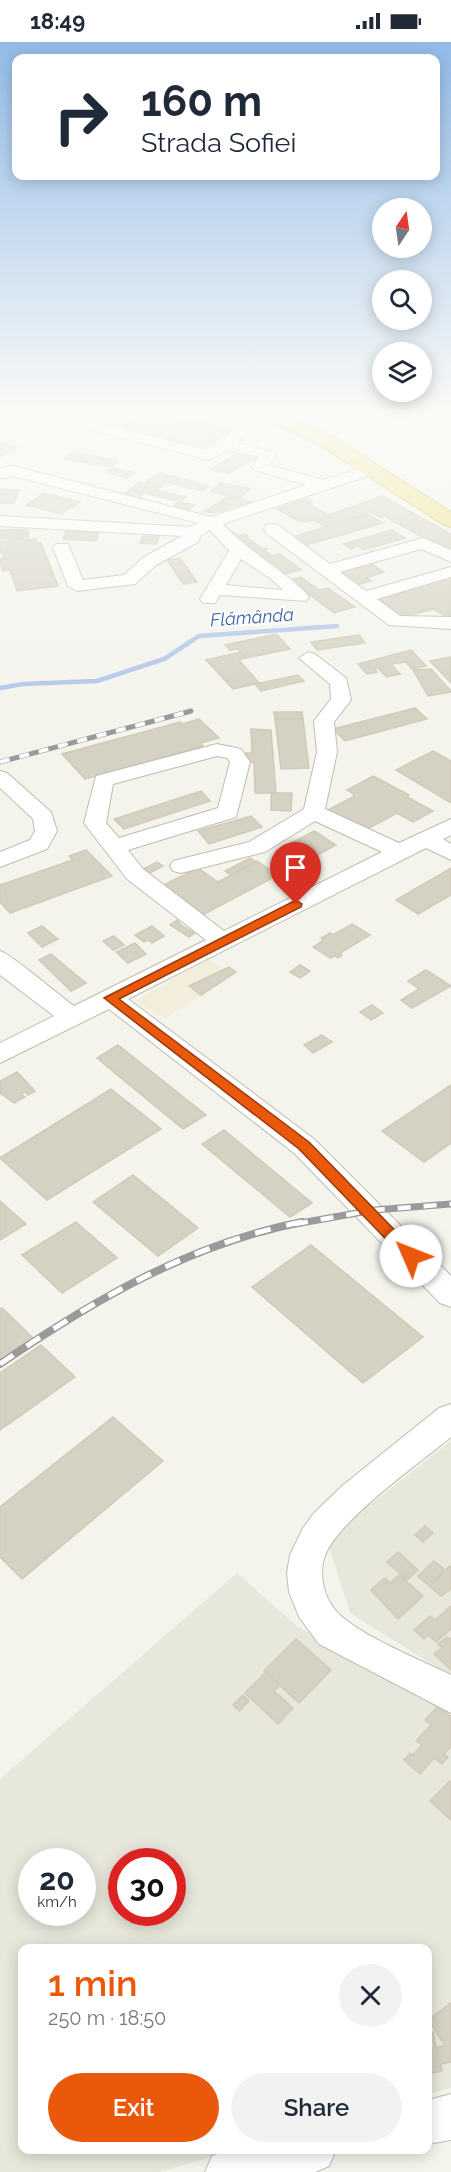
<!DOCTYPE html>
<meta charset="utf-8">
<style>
body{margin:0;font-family:Raleway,sans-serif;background:#f2f2f3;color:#1f2937;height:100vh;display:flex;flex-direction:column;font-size:22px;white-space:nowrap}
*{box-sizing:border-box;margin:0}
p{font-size:20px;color:#747a83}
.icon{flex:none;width:33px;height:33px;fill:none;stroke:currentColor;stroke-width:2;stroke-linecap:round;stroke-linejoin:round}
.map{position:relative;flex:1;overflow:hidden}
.panel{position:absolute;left:18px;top:1902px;width:414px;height:210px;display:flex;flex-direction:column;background:#fff;border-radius:12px;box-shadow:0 3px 15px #0003}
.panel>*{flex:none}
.guide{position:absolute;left:12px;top:12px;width:428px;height:126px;border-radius:12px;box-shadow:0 3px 15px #0003;background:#fff;color:#1f2937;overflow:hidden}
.needle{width:39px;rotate:13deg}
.buttons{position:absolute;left:372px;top:156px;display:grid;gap:12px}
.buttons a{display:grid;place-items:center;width:60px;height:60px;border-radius:50%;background:#fff;box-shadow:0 3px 15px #0003;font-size:30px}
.speed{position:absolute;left:18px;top:1806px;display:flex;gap:12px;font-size:30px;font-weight:700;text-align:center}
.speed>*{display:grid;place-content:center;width:78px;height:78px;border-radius:50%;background:#fff;box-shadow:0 3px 15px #0003;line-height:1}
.speed small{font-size:15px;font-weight:400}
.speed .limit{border:9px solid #d22;background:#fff;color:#111}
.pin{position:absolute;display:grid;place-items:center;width:51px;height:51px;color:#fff;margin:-62px -26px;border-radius:50% 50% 50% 0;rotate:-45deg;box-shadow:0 0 6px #0007}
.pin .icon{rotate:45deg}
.me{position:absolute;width:66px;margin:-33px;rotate:314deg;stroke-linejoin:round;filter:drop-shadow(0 0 4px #0008)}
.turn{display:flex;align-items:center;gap:21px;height:126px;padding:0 30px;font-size:27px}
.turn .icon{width:78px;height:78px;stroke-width:2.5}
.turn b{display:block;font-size:42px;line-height:51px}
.round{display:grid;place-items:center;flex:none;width:63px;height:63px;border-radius:32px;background:#f2f2f3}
.summary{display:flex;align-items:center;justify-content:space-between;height:102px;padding:0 30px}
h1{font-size:36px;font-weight:600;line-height:45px;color:#ea580c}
.button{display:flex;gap:12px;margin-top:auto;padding:12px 30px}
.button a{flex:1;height:69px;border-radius:36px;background:#ea580c;color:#fff;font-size:24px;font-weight:600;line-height:69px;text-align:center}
.button a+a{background:#f2f2f3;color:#1f2937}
.status{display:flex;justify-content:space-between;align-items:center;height:42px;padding:0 30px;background:#fff;direction:ltr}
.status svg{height:16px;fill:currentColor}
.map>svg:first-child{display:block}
.residential{fill:#e8e7db;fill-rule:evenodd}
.commercial{fill:#f3eedb}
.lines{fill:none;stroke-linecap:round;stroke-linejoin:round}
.stream{stroke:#b1c6e9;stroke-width:4.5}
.building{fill:#d5d2c3;stroke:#cfcbb7;stroke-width:1.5}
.minor-casing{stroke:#bfbdb0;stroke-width:2}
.highway-casing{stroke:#ccb94f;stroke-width:2}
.minor{fill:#fff;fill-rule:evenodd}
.highway{fill:#eee17f;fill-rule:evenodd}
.rail-far2-casing{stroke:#9a9a9a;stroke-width:5}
.rail-far1-casing{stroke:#9a9a9a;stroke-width:7}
.rail-casing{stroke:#9a9a9a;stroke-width:8}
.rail-far2{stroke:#fff;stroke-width:4;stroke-dasharray:10;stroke-linecap:butt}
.rail-far1{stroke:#fff;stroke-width:4.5;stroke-dasharray:13;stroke-linecap:butt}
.rail{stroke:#fff;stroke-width:5;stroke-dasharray:16;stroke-linecap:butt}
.route{fill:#ea580c;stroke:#983908;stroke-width:1.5}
.labels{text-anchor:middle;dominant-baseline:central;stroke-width:4.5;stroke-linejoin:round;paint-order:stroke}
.far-water-label{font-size:18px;font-style:italic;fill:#3f65a9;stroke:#fff}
</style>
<div class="status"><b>18:49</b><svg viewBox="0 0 49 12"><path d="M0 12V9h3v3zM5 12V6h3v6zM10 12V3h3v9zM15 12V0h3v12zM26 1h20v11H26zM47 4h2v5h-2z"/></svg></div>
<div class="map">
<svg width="451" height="2130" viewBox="0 0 451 2130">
<rect width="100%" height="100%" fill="#f4f4ed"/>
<g class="residential">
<path d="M451 1399V1634L350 1571 329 1505 356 1474Z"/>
<path d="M237 1531 297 1584 451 1670V2046L428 2052V1906H22V2108H237L159 2130H0V1737ZM32 1820H82V1870H32ZM122 1820H172V1870H122Z"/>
</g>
<path class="commercial" d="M209 917 233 934 165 976 135 959Z"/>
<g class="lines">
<path class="stream" d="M0 646 23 642 97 639 164 617 199 594 337 584"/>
</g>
<g class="building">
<path d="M146 371H151L231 388 202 407 117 389Z"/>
<path d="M0 401H1L17 405 0 415Z"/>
<path d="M73 410 119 419 111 425 63 417Z"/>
<path d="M239 411 256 416 227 432 211 427Z"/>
<path d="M113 426 135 431 127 436 105 430Z"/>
<path d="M160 431 209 444 202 449 167 440 156 448 186 455 179 460 133 448Z"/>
<path d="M139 440 144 441 133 448 145 451 137 456 123 453Z"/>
<path d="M221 441 250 447 240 456 210 450Z"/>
<path d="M0 447 19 448 14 461H0Z"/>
<path d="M44 451 80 460 61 472 26 463Z"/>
<path d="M382 454 451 492V511L384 474 381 476 371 470 326 485 314 478Z"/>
<path d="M226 455 240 456 251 460 236 465 218 461Z"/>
<path d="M306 457 312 460 308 462 328 473 307 480 298 479 277 467Z"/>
<path d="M179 460 195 463 186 469 171 466Z"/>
<path d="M216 462 230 466 214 471 203 469Z"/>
<path d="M368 472 383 481 307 503 292 495Z"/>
<path d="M28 487 29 495 0 497V488Z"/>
<path d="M392 488 405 496 364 508 358 504 351 507 343 502Z"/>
<path d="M66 489 99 490 96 499 63 497Z"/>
<path d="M233 490 238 494 245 492 248 494 245 495 262 506 268 507 264 508 272 514 261 517 227 493Z"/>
<path d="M143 494 159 495 156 502 140 501Z"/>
<path d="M23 496V498L36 497 38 502 41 501 58 544 17 549 10 528 3 529 0 521V517H5L0 508V500Z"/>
<path d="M280 512 301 528 281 533 260 517Z"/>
<path d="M180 516 197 540 183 542 167 518Z"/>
<path d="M368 520 384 530 366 536 371 539 356 543 336 530Z"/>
<path d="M301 535 319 548 328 546 355 565 334 571 290 538Z"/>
<path d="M451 535V577L433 567 405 575 378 556Z"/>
<path d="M276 592 290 607 246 616 238 607 230 608 225 603Z"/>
<path d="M359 593 365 601 317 608 311 600Z"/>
<path d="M411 608 426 624 412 627 406 620 391 622 400 632 386 635 378 626H374L377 630 367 632 358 622Z"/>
<path d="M241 610 246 616 239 618 259 641 233 647 206 618Z"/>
<path d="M451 615V641L430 619Z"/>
<path d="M431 627 451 649V650L428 654 413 628Z"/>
<path d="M298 633 304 639 261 649 255 642Z"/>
<path d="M415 666 427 677 345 699 333 687Z"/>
<path d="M274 670H302L303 677H275Z"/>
<path d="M199 677 219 696 201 701 203 704 85 737 62 712 180 680 182 682Z"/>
<path d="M275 677H303L309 726 281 727Z"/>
<path d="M251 687 271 688 276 751H255L254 720H246V711H252Z"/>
<path d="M433 709 451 719V761L396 728Z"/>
<path d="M373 734 409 753 407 755 433 769 413 780 397 771 364 789 326 769 353 755 354 752 347 748Z"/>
<path d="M201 749 210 759 124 787 114 777Z"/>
<path d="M271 751H292L291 769 271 768Z"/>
<path d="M251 774 262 785 209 802 198 789Z"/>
<path d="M314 789 336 803 298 824 276 809Z"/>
<path d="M86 808 112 834 10 871 0 860V843L73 818 69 814Z"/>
<path d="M250 816 256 820 231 833 225 829Z"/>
<path d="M257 819 278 833 199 875 155 847 198 826 218 840Z"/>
<path d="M157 820 163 824 150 831 141 828Z"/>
<path d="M451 826V853L418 872 396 858Z"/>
<path d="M177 878 182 884 195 891 189 895 170 883Z"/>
<path d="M352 882 370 893 340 911 342 913 338 916 335 914 330 916 313 905 324 898 321 896 330 891 333 893Z"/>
<path d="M42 884 58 897 42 905 28 891Z"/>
<path d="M152 884 164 894 152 901 149 898 144 900 135 893Z"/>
<path d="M114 894 124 903 113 908 103 899Z"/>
<path d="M135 901 146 912 128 921 116 910Z"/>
<path d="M51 912 86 941 71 949 39 918Z"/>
<path d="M300 923 310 929 300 936 290 930Z"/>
<path d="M229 925 236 930 201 953 189 944Z"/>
<path d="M426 928 451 944 412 966 401 958 419 947 408 939Z"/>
<path d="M372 963 383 971 371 978 360 970Z"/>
<path d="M322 993 332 1000 313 1011 304 1003Z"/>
<path d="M118 1003 206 1073 183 1087 97 1016Z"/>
<path d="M17 1030 35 1049 28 1053 25 1050 21 1052 25 1055 14 1061 0 1051V1039Z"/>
<path d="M451 1043V1101L424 1120 382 1089Z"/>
<path d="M111 1047 161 1087 47 1158 0 1116Z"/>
<path d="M224 1088 312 1161 290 1175 202 1102Z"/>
<path d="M133 1133 198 1186 158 1214 93 1160Z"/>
<path d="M0 1159 26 1182 0 1198Z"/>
<path d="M76 1180 117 1216 62 1251 22 1213Z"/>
<path d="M311 1203 423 1295 363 1341 252 1245Z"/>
<path d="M2 1266 34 1297 0 1320V1267Z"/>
<path d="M41 1303 75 1335 0 1388V1331Z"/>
<path d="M113 1375 163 1419 22 1537 0 1515V1465Z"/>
<path d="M425 1484 433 1491 423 1500 415 1493Z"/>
<path d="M398 1510 418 1528 407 1538 387 1520Z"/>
<path d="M434 1519 444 1527 434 1540 450 1524 451 1526V1547L441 1554 418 1534Z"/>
<path d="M399 1533 423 1554 398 1577 371 1548 385 1536 390 1541Z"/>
<path d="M451 1564V1587L436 1600 428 1593 424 1597 414 1588 430 1574 435 1578Z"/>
<path d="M447 1595 451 1597V1628L434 1612 442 1606 438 1602Z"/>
<path d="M296 1597 331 1628 299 1661 264 1629Z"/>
<path d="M266 1630 280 1643 274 1649 293 1666 278 1682 245 1651Z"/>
<path d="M243 1653 249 1659 239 1669 233 1663Z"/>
<path d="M438 1664 451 1675V1704L444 1712 448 1715 442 1722 434 1716 420 1732 404 1718 410 1711 413 1713 422 1703 416 1699 431 1683 425 1678Z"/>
<path d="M450 1739 451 1740V1778L430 1759Z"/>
<path d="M451 1961V2020L441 2022 442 2029 428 2032V1991L433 1990 436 2006 445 2003 428 1978Z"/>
</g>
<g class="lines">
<defs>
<g id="minor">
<path d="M66 371H83L99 381 206 408 221 400 235 386 178 375 171 371H199L251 381 253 384 237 401 273 410 276 413 269 423 323 438 371 423 379 428 377 431 223 482C248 509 280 526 306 551L309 555 306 559 220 553 215 561H203L200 557 229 509 210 488 201 493 198 500 156 523 135 542 77 549 68 544 53 506 56 502H68L83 538 124 533 144 515 182 494 0 484V474L190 485 198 481 13 434 0 437V427L13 424 211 475 306 443 254 428 252 425 259 415 228 408 208 418 89 387ZM241 517 271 537 283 548 226 543Z"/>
<path d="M272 482 278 483 330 522 423 496 451 508V520L421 507 340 530 366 549 451 525V535L377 557 400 574 451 575V587L389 583 266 491 264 487 266 483Z"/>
<path d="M308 610 315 612 346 636 351 658 334 680 337 710 325 767 399 801 451 777V793L443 797 451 802V818L426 806 128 957 314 1097 451 1234V1265L440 1261 294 1111 109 967 0 1021V1001L54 974 0 933V909C11 912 60 954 74 964L206 898 127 837 84 781 96 734 217 702 241 707 250 720 236 775 128 808 143 827 224 889 382 810 315 779 265 810 181 831 173 829 170 824 173 819 249 800 304 767 317 710 314 679 331 657 330 642 299 616ZM217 714 227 716 230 720 218 766 119 796 106 781 113 742Z"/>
<path d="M0 729 7 731 51 770 57 789 47 807 0 825V810L30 798 35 789 33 777 0 746Z"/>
<path d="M451 1362V1395C418 1422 345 1474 327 1509 317 1529 323 1557 339 1572 361 1594 421 1618 451 1633V1671L319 1602 299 1575 289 1550 287 1531 290 1513 303 1486 314 1471 342 1444 439 1366Z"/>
<path d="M451 2052V2098L428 2102V2058Z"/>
<path d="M227 2108H336L329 2124 315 2130H205L212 2114Z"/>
</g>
<path id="highway" d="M258 371H281L335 396 451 470V485L444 483 321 404 261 375Z"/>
</defs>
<use href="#minor" class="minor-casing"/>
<use href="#highway" class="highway-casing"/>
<use href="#minor" class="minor"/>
<use href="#highway" class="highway"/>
<defs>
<path id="rail-far2" d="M0 720 191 669"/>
<path id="rail-far1" d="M295 1182 374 1168 451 1162"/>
<path id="rail" d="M0 1322C94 1258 189 1202 302 1180"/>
</defs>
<use href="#rail-far2" class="rail-far2-casing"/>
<use href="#rail-far1" class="rail-far1-casing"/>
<use href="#rail" class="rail-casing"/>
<use href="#rail-far2" class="rail-far2"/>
<use href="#rail-far1" class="rail-far1"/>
<use href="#rail" class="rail"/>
</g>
<linearGradient id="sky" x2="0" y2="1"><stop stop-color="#92bbe8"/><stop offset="0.55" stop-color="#fafaf7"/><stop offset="1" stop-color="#fafaf7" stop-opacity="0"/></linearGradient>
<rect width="451" height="669" fill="url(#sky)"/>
<path class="route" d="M296 858 302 862 301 865 119 957 309 1100 416 1210 418 1214 416 1218H406L299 1107 104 956Z"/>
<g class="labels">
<g class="far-water-label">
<text transform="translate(252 575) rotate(-4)">Flămânda</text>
</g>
</g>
</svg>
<div class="buttons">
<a><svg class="needle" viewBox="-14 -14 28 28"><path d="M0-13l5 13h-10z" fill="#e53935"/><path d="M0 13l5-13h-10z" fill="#747a83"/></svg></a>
<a><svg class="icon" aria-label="search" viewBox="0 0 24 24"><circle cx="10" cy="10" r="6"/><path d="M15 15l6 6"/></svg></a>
<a><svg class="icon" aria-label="layers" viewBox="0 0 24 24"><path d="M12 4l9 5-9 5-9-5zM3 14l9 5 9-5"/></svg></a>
</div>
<div class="speed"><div>20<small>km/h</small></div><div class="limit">30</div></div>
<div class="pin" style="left:296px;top:862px;background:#d93025"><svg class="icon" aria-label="arrive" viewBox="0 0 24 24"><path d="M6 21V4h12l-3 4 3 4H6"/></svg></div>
<svg class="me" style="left:411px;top:1214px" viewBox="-20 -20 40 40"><circle r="19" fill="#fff"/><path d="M0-13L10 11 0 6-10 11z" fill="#ea580c"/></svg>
<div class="guide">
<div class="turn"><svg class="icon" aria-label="right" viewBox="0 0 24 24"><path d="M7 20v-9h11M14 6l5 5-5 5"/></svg><div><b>160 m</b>Strada Sofiei</div></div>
</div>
<section class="panel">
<div class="summary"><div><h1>1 min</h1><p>250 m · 18:50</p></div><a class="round"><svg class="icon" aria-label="close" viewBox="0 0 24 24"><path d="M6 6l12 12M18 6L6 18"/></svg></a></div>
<div class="button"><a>Exit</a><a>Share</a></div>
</section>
</div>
